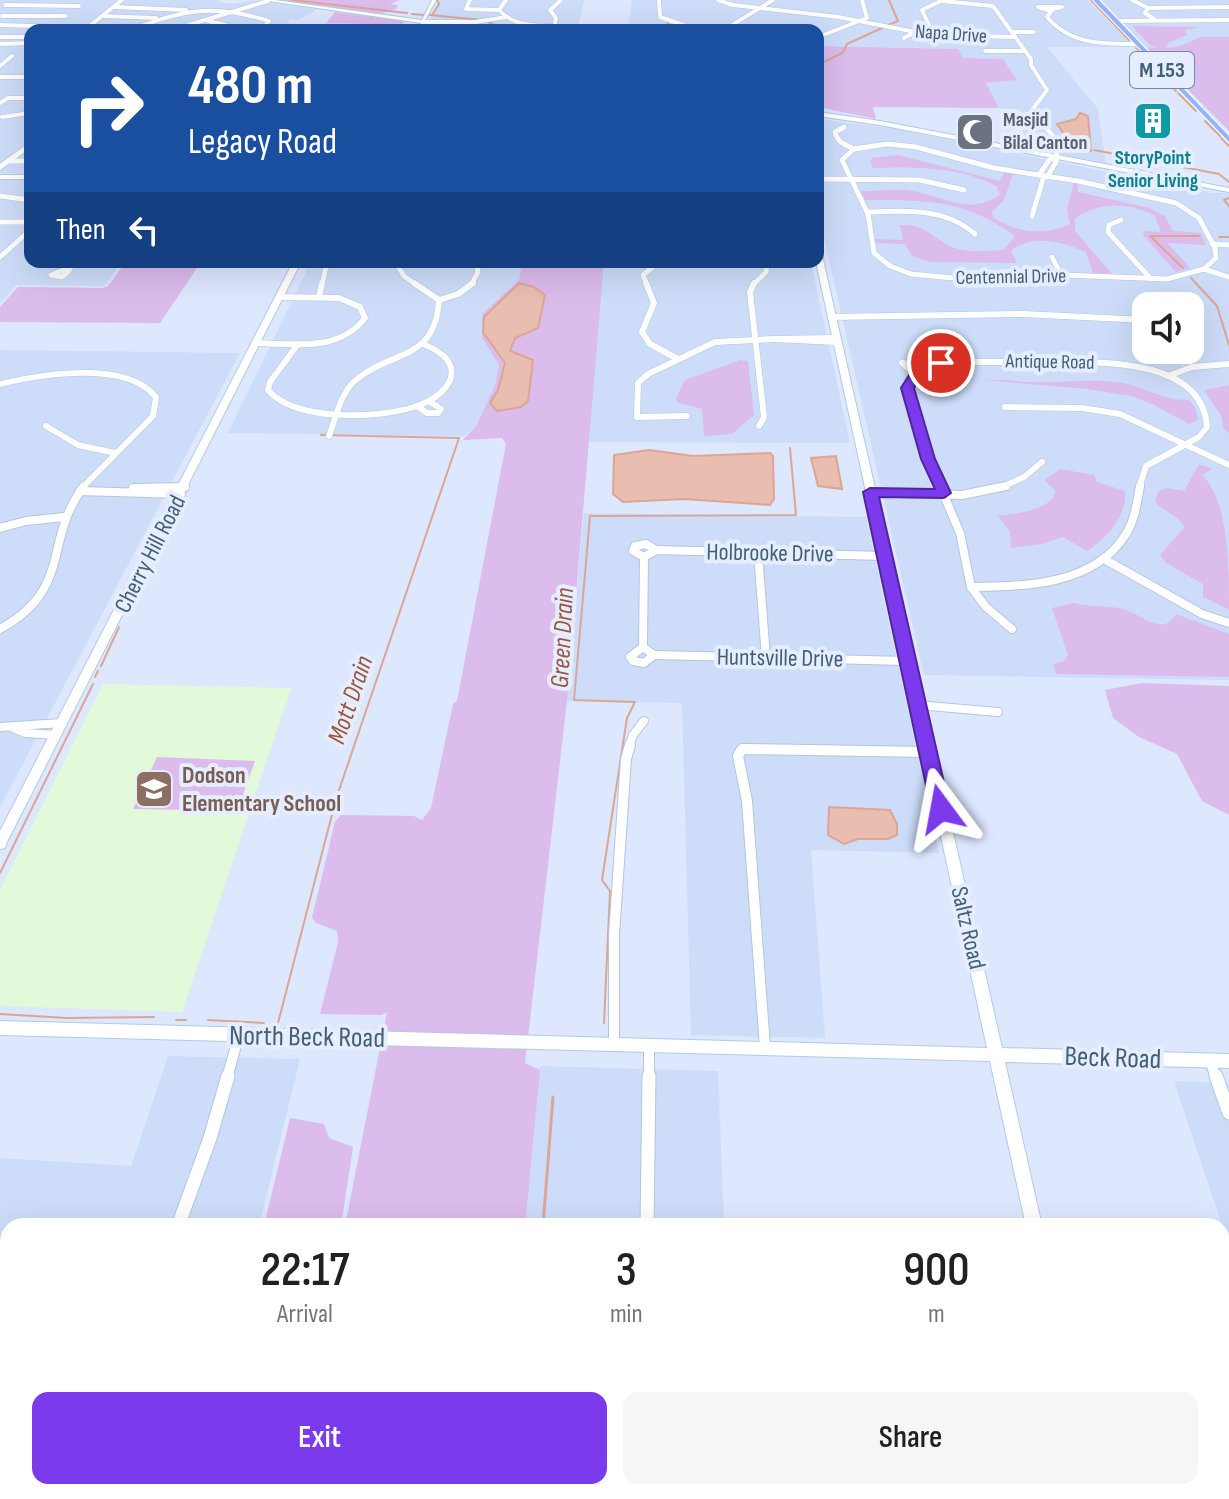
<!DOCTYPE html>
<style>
body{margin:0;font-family:"Sofia Sans Condensed",sans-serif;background:#f6f6f6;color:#202124;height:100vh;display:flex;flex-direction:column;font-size:30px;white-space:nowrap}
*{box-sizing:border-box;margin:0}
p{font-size:26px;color:#757577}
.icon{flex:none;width:44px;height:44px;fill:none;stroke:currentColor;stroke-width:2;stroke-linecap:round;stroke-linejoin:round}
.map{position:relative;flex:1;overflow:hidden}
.details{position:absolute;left:0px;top:1218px;width:1230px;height:282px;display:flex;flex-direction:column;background:#fff;border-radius:24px 24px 0 0;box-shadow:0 8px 32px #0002}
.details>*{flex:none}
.banner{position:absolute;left:24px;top:24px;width:800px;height:244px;border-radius:16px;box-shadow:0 8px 32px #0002;background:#1a4fa0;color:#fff;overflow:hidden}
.fabs{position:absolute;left:1132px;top:292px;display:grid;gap:16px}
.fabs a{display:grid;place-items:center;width:72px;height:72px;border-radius:16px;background:#fff;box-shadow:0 8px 32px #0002;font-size:40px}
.pin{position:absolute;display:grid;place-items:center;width:68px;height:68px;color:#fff;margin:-34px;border:4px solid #fff;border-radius:50%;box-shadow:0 2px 8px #0007}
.me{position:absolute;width:88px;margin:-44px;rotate:347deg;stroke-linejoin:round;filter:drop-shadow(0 0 6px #0008)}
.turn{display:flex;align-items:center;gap:28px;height:168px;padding:0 32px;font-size:36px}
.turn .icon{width:104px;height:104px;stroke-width:2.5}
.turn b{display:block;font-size:56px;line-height:68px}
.then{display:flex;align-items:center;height:76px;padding:0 32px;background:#0003;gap:16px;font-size:30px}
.eta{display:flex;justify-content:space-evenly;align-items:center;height:136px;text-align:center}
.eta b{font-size:48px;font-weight:600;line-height:56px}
.button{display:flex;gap:16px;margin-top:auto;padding:16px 32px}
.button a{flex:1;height:92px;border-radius:16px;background:#7c3aed;color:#fff;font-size:32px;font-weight:600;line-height:92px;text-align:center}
.button a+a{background:#f6f6f6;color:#202124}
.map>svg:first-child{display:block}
.residential{fill:#cdddf9;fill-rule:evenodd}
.education{fill:#e3fada}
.green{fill:#dcbbed}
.water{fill:#e9bdb0;stroke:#dca695;stroke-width:2}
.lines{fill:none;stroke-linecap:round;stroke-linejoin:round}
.stream-far1{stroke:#dca695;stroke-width:2}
.stream{stroke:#dca695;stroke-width:3}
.street-far5-casing{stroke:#b3c6de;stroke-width:5}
.street-far4-casing{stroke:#b3c6de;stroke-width:6}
.street-far3-casing{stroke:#b3c6de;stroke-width:7}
.street-far2-casing{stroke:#b3c6de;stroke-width:10}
.street-far1-casing{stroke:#b3c6de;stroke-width:12}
.street-casing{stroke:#b3c6de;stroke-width:15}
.secondary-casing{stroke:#b3cae5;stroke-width:2}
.primary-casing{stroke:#fff;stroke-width:2}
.street-far5{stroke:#fff;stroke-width:4}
.street-far4{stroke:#fff;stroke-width:5}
.street-far3{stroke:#fff;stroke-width:6}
.street-far2{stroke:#fff;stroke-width:8}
.street-far1{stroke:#fff;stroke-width:10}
.street{stroke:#fff;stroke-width:13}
.secondary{fill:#fff;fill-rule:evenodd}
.primary{fill:#93b2ff;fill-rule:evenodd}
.route{fill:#7c3aed;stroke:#51269a;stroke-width:2}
.labels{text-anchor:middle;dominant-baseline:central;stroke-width:8;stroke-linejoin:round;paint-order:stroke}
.far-street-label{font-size:20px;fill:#436076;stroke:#e5edff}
.far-worship-label{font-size:20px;font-weight:bold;fill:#5b616d;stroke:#e5edff;text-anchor:start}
.far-culture-label{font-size:20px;font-weight:bold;fill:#0d838f;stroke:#e5edff}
.shield{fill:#e5edff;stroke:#748a9f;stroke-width:2}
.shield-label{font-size:22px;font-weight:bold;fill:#436076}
.street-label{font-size:24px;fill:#436076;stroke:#e5edff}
.education-label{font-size:24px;font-weight:bold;fill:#785e54;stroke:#e5edff;text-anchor:start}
.water-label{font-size:26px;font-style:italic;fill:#9b5640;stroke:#e5edff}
.near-street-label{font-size:28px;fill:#436076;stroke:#e5edff}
</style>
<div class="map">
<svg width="1229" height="1499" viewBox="0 0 1229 1499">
<rect width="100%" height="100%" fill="#dde7fe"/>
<g class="residential">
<path d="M0 0H221L218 2 233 4 254 0 317 9 299 20 290 19 287 23 321 28 326 23 371 24 370 28 381 30H30V174L0 173Z"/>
<path d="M439 0H584L577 30H495L487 27 428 26Z"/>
<path d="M632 0H1088L1134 47H1047L1098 109 1106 164 1024 147 1021 110 999 108 986 83 1016 80 1002 59 963 58 957 49 818 46V30H628Z"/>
<path d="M1102 0H1229V48H1147Z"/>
<path d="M818 119 890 128 1212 193H1229V680L924 675 818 212ZM1146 306H1190V350H1146Z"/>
<path d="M0 180H30V262H122L104 286 16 285 0 303Z"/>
<path d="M311 262H522L519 280 486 310 482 338 499 365 496 386 476 426 464 436 228 433Z"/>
<path d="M604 262H811L850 443 587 442Z"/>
<path d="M0 350 240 353 0 807Z"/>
<path d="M584 513 866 517 939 853 811 850 825 1038 691 1035 682 703 567 701Z"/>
<path d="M168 1056 300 1059 259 1226H8V1492H195L193 1499H0V1158L131 1166Z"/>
<path d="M540 1066 718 1071 724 1226H523Z"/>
<path d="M1174 1081 1229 1083V1246Z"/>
<path d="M496 1492H1069L1071 1499H495Z"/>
</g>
<path class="education" d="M103 684 291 688 182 1012 0 1006V890Z"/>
<g class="green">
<path d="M274 0H400L390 4 398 5 396 9 377 15Z"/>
<path d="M335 12 404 21 402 25 326 23Z"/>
<path d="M1132 26 1199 27 1185 30 1187 35 1168 43 1166 48 1180 46 1200 37H1229V131L1147 48 1158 47 1151 46Z"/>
<path d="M818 46 958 49 963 58 1003 59 1017 80 986 83 999 108 873 107 876 119 818 107Z"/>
<path d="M898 155 1000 181 1005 172 1013 173 1004 200 992 212 993 217C1016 233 1044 236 1070 224L1067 210 1074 182 1078 183V192L1150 208 1165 216 1173 231 1201 233 1206 245 1168 243 1190 268 1176 272 1143 235 1144 231 1161 232 1155 216C1130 202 1098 201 1075 219V231L1113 275 1093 273 1086 252C1062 242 1034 233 1011 251L1017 263 931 262 912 256 905 244 873 243V239L903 240 900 225C925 225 926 232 946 244 962 254 986 251 1004 250L1015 236C964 199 926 200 865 200L861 191C878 191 897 188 913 191 947 197 966 216 1000 195L997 187C962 166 912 167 873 168L870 162 872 158Z"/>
<path d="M126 262H201L160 323 0 322V307L18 287 103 288 108 286Z"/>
<path d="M522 262H604L567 701 525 1063 540 1070 525 1226H345L387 1012 381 1015 320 1014 338 942 337 931 316 923 312 918 335 822 341 815 414 816 422 820 431 808 453 704 457 701 506 444 502 438 463 440 476 426 495 386 499 365 482 338V314L519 280Z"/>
<path d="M740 360 748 361 754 415 732 434 704 436 702 409 678 403 676 398 685 380Z"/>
<path d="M1010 380C1045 386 1081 378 1117 382 1145 386 1159 400 1189 400L1196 409 1198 420 1189 424 1152 404 1131 396 1088 389 984 380Z"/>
<path d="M1229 385V433L1224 430 1221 416 1204 390Z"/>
<path d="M1199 464 1212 469 1202 475C1229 501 1229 568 1229 610L1203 597V584L1166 563 1160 555 1185 527C1176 514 1164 512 1155 502L1158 492 1167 488 1184 491Z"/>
<path d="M1060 469 1094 475 1097 482 1125 491C1127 517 1107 538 1087 551L1063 537 1042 544 1011 548 1010 532 998 516C1016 513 1051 511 1056 491L1044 480Z"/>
<path d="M1074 603C1092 608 1113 605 1126 610 1144 616 1163 637 1176 614L1229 634V677L1056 674 1053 664 1064 661 1068 655 1052 608Z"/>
<path d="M1142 683 1229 686V815L1202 801 1177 754 1139 737 1113 718 1105 690Z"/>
<path d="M157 757 255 761 237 811 133 809Z"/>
<path d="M290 1118 324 1124 329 1138 353 1147 341 1226H264Z"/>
<path d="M201 1492H291L290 1499H199Z"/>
<path d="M293 1492H499L498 1499H292Z"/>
</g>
<g class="water">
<path d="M1080 113 1088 116 1091 151 1073 147 1057 124 1076 119Z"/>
<path d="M519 283 534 287 545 295 538 328 515 338 510 351 533 360 528 401 521 407 497 411 490 403 498 390 505 363 483 332 484 317Z"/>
<path d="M649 450 693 456 770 453 773 456 774 499 770 505 684 499 623 502 613 494 614 455Z"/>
<path d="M836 456 842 489 818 486 811 458Z"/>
<path d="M829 807 890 810 897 824V835L888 839H858L844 844 828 835Z"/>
</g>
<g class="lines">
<g class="stream-far1">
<path d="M291 0 407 13"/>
<path d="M1091 0 1129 40"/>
<path d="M412 14 424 15"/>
<path d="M430 15 482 20"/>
<path d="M432 15 439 4 437 0"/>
<path d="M488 22 505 30"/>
<path d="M888 25 898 21 889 0"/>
<path d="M663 30 668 23"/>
<path d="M1136 48 1140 51"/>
<path d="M843 52 847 44 882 28"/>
<path d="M1142 53 1168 82"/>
<path d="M818 65 842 53"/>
<path d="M1169 84 1176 91"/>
<path d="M1178 93 1196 111"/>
<path d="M1205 121 1220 136"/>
<path d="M1221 138 1224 141"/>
<path d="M1225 142 1229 146"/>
<path d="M1094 150 1219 174 1229 182"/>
<path d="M1229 198 1224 200 1229 206"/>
<path d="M1219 237H1229"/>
<path d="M1183 268 1150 236H1199"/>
<path d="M1191 278 1217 306 1229 345"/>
<path d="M101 666 119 627"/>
<path d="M95 677 98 671"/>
<path d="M0 873 93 684"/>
<path d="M0 1014 67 1018 154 1017"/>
<path d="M176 1020H186"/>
<path d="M208 1020 264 1023"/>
<path d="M278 1023 336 799 459 438 321 435"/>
<path d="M604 1023 610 891 602 880 627 718 635 702 574 700 590 516 796 515 790 448"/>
</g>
<g class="stream">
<path d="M543 1226 553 1097"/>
<path d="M522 1492V1499"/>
</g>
<defs>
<g id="street-far5">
<path d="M470 0 466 9 499 10"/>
<path d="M506 0 499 10C513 26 535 26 555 26"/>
<path d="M659 0 660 17 698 30"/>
<path d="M718 0 733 5 838 17 931 35 1015 37"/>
<path d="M1132 0 1148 8"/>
<path d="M942 1 993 6 1031 59V65L1047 90 1032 110 1045 126"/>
<path d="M5 5 79 6"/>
<path d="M114 7 186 10"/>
<path d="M1051 11 1038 7H1062L1053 9 1047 17C1071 45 1103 44 1137 44"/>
<path d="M2 16H66"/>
<path d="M103 16 156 18"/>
<path d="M1154 19 1145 13 1148 8 1229 7"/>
<path d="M208 21 226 25 223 30"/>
<path d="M1116 21 1229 20"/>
<path d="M423 22H475L507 17"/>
<path d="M0 25 138 29"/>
<path d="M264 27 282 30"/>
<path d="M87 28 122 0"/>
<path d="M554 29 556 18 550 10 561 0"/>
<path d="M131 30C183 9 215 4 269 21L261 30"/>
<path d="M172 30 268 1"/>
<path d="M724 30 773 0"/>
<path d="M1012 32H1034"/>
<path d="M0 37H30"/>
<path d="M818 37 867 18 862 0"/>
<path d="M904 38 929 25 922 10 943 0"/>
<path d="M0 44 30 43"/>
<path d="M985 51H1025"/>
<path d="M0 66 12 56"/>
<path d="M0 77H30"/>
<path d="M0 103 8 98H30"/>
<path d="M2 117 30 113"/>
</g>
<g id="street-far4">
<path d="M1043 124 1058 142 1056 162 1047 177"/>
<path d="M844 127 835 132C837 142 845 145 854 149"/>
<path d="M887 144 916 147 994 168 1078 181 1176 203 1199 218 1215 248 1216 258 1204 269 1167 279 1063 275 963 279 911 274 890 266 874 253 868 214 842 160 854 149Z"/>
<path d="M9 161H30"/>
<path d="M0 167 30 145"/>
<path d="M1039 175 1049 160 1055 158"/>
<path d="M818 179 920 180 964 190"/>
<path d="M0 196 30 200"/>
<path d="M867 212C906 211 944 207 975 234"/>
<path d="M1032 216 1044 176"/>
<path d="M1121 220 1109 225 1108 232 1151 279"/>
<path d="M0 222H30"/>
<path d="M1212 244 1229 245"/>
<path d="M0 257 30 230"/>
<path d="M1052 257 1061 275"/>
<path d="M395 262 404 276 417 285"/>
<path d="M71 267 51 275 62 277C67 273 72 269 72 262"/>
<path d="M1204 269 1229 277"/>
<path d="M322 285 327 262"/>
<path d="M471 285 478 272 476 262"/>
<path d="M647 285 643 275 659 262"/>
<path d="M753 285 766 272 767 262"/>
</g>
<g id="street-far3">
<path d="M646 283 654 303 642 332 650 344 678 359"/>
<path d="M754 283 750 292 764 417 759 426"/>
<path d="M319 297 322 283"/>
<path d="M439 300 458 294 473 283"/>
<path d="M831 317 1023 314 1146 320"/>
<path d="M836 338 774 339 837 342"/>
<path d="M257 343C295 344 339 352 365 318L360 307 339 298 280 297"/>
<path d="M298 344 270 382 268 390C295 422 380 419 417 406 454 393 468 362 425 345"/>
<path d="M915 374 902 363 930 366"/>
<path d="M1168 376 1192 367 1229 364"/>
<path d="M0 384C43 374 125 360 156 397L153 416 82 488"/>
<path d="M417 406 427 413H438L441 409 429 401"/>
<path d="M1005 407 1082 408 1120 414 1229 465"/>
<path d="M687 416 637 417 638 383 648 374 715 342 774 339"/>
<path d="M46 426 78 445 115 453"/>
<path d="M329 436C336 418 340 393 356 380 393 349 435 362 439 300L414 283"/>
<path d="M141 488 185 487"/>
<path d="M941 488C926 455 906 418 910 381L930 366 951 362C982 362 1013 362 1045 362 1095 362 1203 356 1207 427L1199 437 1146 466 1139 488"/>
<path d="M1000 488 1024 477 1042 462"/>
</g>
<g id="street-far2">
<path d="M940 486 960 533 971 587"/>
<path d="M133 488 185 487"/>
<path d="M80 491 181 494"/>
<path d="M870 492 962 495 1006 486"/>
<path d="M0 528 26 521 64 517"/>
<path d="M758 553 766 658"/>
<path d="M644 557 633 551 635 546 646 544 656 550"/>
<path d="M1104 559 1202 614 1229 623"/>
<path d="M971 587C1024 587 1095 585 1126 534 1135 520 1137 502 1140 486"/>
<path d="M971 587 986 607 1012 629"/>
<path d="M0 629C74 588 42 542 84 486"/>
<path d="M643 647 630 657 633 661 644 663 654 655"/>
<path d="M654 655 643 647 644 557 656 550 884 556"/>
<path d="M654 655 906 661"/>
<path d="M917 705 998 712"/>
<path d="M0 727 62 723"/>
<path d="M13 728 25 733 56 735"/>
<path d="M629 747 633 735 644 721"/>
</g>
<g id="street-far1">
<path d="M614 1044V935L626 759 630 745"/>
<path d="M765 1048 747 801 738 756 742 749 928 752"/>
<path d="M1210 1060 1216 1078"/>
<path d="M227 1078 239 1035"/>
<path d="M649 1078V1045"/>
</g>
<g id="street">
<path d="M1216 1076 1229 1113"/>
<path d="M178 1226 210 1138 228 1076"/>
<path d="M647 1226 649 1076"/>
<path d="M0 1256 4 1246"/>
<path d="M644 1492V1499"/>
<path d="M830 1492 831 1499"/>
<path d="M98 1499 100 1492"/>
</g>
<g id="secondary">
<path d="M262 0H274L422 20 432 0H436L421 28 419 27 421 23Z"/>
<path d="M818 112 880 121 1229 188V192L880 125 818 116Z"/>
<rect x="0" y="175" width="30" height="4"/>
<path d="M818 253 822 255 1002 1048 1229 1054V1068L1005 1062 1042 1226H1026L990 1061 0 1035V1021L987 1048 816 262H818Z"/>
<path d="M293 262H301L6 844 5 848 0 849V831Z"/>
<path d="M1081 1492H1101L1102 1499H1082Z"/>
</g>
<path id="primary" d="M1093 0H1099L1229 136V142Z"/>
</defs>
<use href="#street-far5" class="street-far5-casing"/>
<use href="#street-far4" class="street-far4-casing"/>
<use href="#street-far3" class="street-far3-casing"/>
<use href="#street-far2" class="street-far2-casing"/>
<use href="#street-far1" class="street-far1-casing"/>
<use href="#street" class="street-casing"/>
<use href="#secondary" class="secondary-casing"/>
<use href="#primary" class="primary-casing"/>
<use href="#street-far5" class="street-far5"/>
<use href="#street-far4" class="street-far4"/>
<use href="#street-far3" class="street-far3"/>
<use href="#street-far2" class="street-far2"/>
<use href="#street-far1" class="street-far1"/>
<use href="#street" class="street"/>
<use href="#secondary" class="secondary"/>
<use href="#primary" class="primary"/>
</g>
<path class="route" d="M941 359 946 360V366L920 377 914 388 935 459 951 493 944 498 879 497 950 809 947 814H934L931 809 863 492 870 488 935 489 921 459 901 388 911 372Z"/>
<defs>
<symbol id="building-square" viewBox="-11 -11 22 22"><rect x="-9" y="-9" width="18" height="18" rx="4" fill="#0f9aa8" stroke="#e5edff"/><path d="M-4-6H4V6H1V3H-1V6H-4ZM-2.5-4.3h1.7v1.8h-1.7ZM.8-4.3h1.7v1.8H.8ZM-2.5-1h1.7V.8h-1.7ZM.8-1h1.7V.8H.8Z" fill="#fff"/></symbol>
<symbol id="mosque-square" viewBox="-11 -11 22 22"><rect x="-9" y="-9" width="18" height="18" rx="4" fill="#6b7280" stroke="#e5edff"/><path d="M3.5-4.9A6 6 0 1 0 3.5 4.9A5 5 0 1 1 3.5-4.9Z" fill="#fff"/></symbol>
<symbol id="school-square" viewBox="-11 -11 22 22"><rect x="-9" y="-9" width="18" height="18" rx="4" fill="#8d6e63" stroke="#e5edff"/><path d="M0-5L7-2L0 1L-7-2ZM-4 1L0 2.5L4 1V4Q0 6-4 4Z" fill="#fff"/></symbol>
</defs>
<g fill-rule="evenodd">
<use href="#building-square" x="1131" y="99" width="44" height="44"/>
<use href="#mosque-square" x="953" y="110" width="44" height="44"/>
<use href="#school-square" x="132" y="767" width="44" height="44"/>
</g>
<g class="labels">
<g class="far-street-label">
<text transform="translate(951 34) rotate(4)">Napa Drive</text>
<text transform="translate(1011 277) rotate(-1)">Centennial Drive</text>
<text transform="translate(1050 362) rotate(1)">Antique Road</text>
</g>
<g class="far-worship-label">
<text x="1003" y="120">Masjid<tspan x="1003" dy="23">Bilal Canton</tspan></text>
</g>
<g class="far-culture-label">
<text x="1153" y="158">StoryPoint<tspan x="1153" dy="23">Senior Living</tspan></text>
</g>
<rect class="shield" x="1130" y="52" width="64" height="36" rx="6"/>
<g class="shield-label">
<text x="1162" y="70">M 153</text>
</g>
<g class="street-label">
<text transform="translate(770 553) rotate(1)">Holbrooke Drive</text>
<text transform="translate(150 554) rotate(-63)">Cherry Hill Road</text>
<text transform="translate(780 658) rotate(1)">Huntsville Drive</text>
<text transform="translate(968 928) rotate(77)">Saltz Road</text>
</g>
<g class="education-label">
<text x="182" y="775">Dodson<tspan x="182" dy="28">Elementary School</tspan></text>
</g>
<g class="water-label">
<text transform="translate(563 638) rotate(-87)">Green Drain</text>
<text transform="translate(351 700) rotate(-71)">Mott Drain</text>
</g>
<g class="near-street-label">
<text transform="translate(307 1037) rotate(1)">North Beck Road</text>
<text transform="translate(1113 1058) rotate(2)">Beck Road</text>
</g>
</g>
</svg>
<div class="fabs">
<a><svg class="icon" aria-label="sound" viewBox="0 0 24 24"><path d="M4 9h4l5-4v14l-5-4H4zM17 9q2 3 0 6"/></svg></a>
</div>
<div class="pin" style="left:941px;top:363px;background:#d93025"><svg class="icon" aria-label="arrive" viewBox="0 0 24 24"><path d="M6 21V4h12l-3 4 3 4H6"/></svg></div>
<svg class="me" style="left:941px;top:809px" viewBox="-20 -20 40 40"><path d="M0-17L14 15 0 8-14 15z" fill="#7c3aed" stroke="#fff" stroke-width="4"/></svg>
<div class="banner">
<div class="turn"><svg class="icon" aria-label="right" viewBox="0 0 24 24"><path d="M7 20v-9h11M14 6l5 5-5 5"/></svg><div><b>480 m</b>Legacy Road</div></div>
<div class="then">Then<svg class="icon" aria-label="left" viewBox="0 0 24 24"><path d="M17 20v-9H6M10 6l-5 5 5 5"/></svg></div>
</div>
<section class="details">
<div class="eta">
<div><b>22:17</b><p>Arrival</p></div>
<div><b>3</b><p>min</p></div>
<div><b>900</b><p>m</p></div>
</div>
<div class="button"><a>Exit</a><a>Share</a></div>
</section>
</div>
